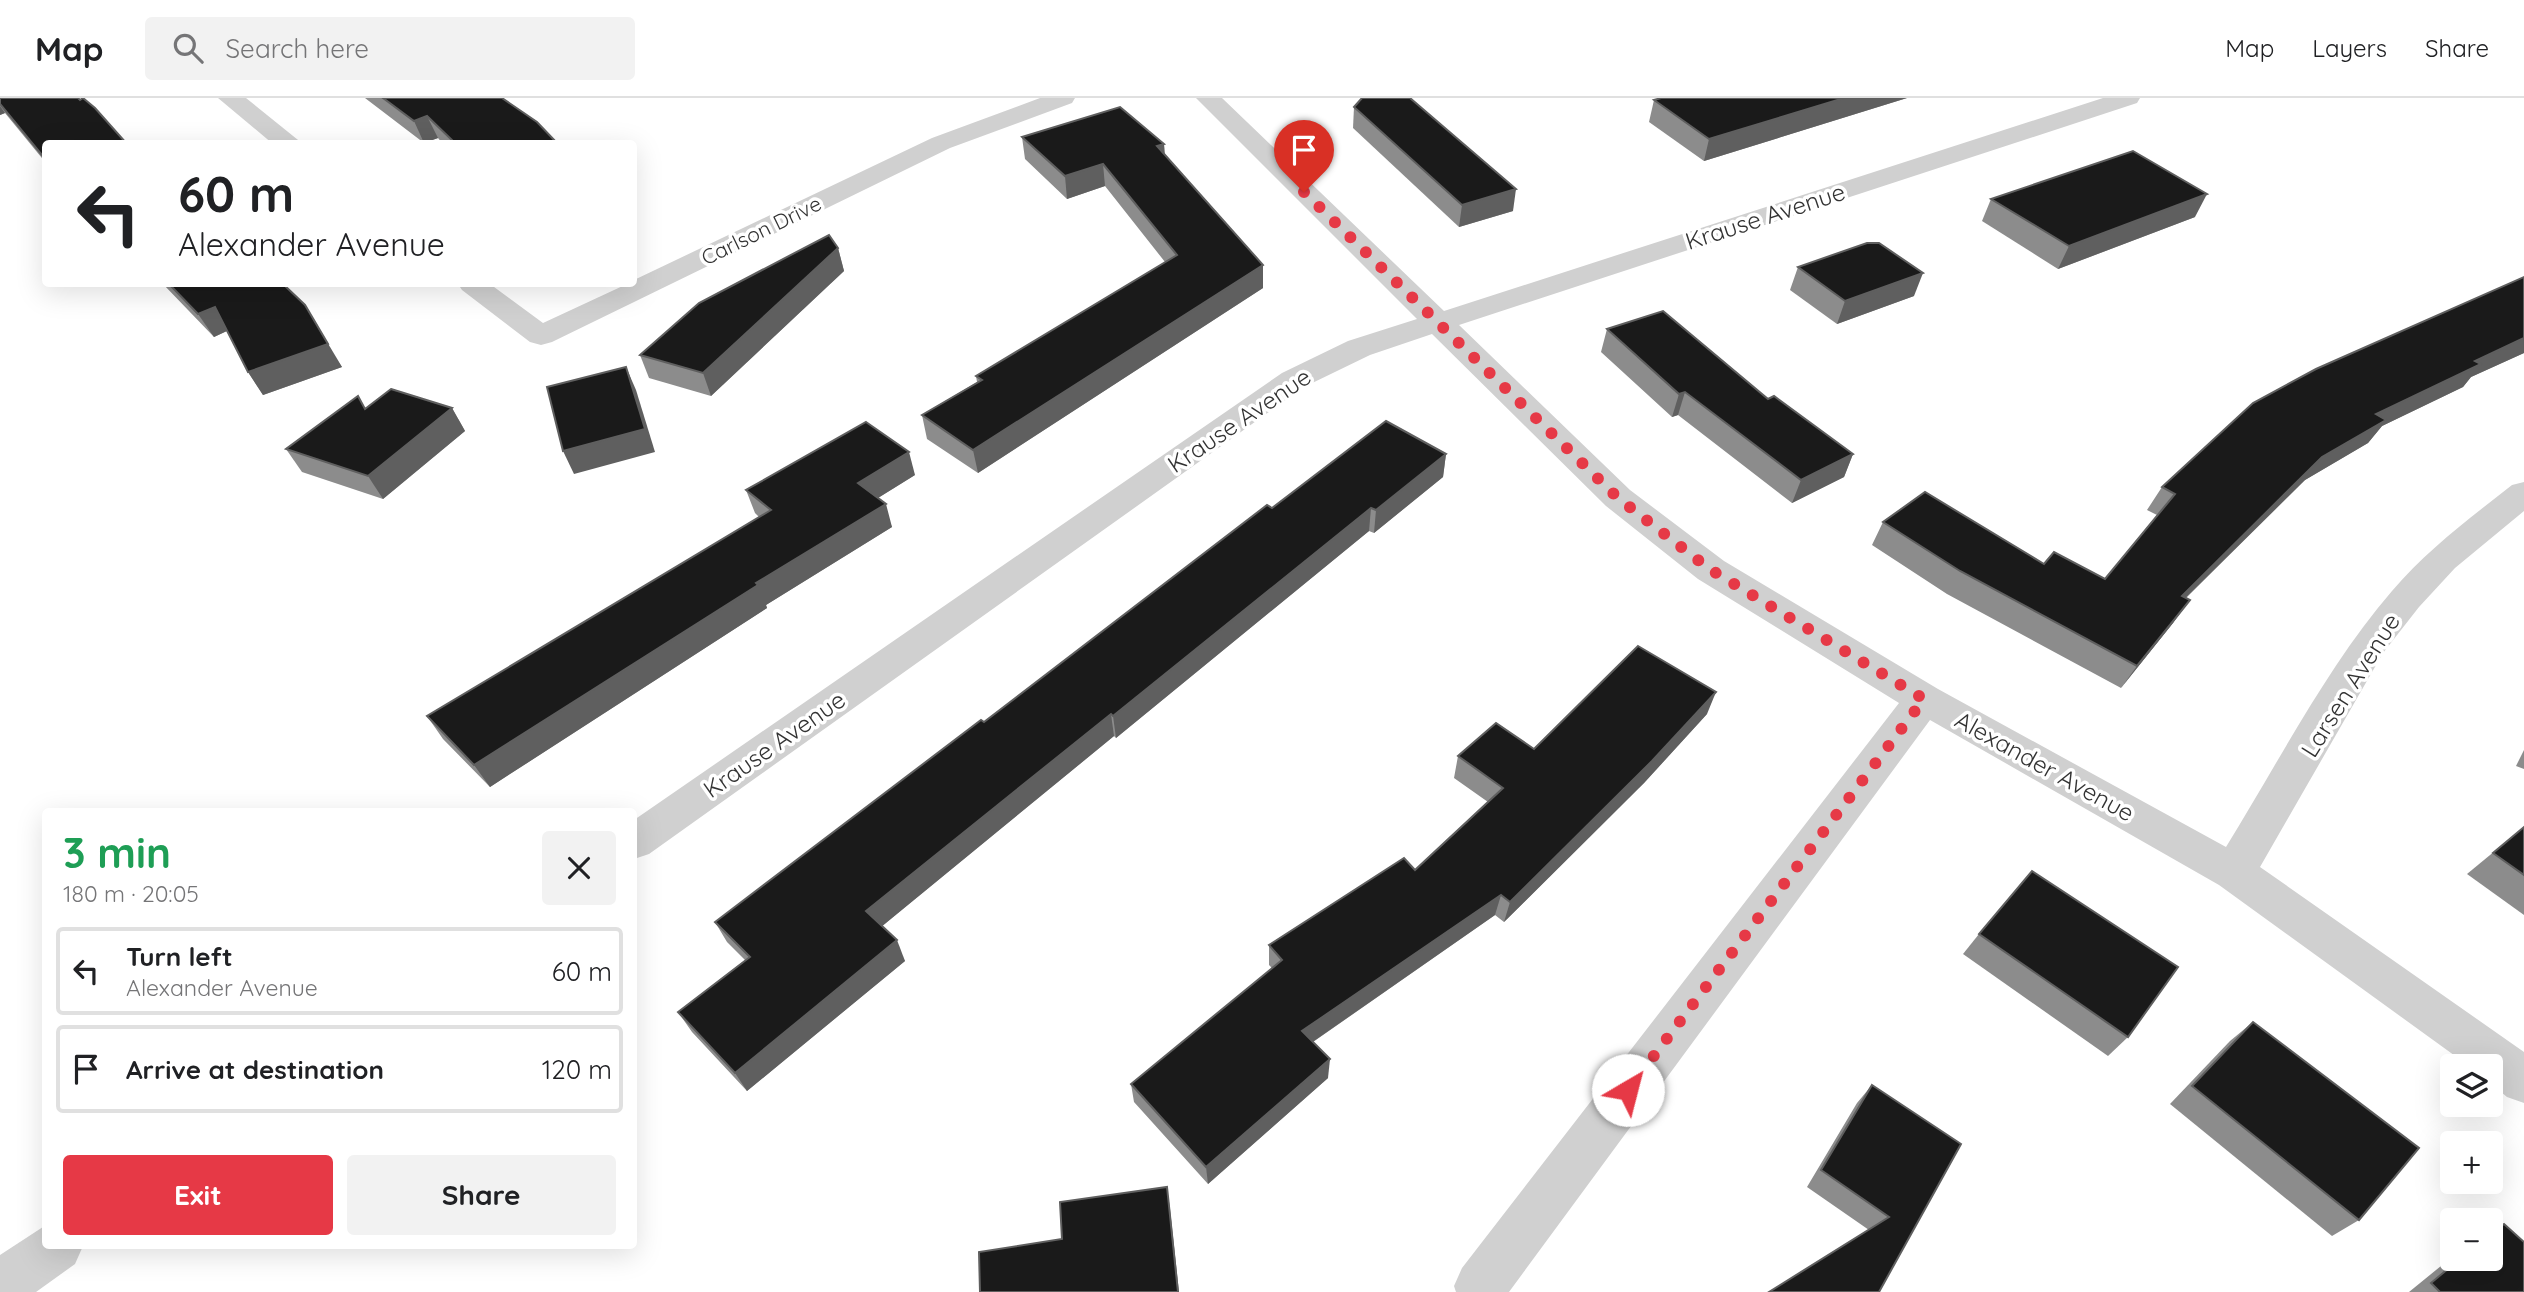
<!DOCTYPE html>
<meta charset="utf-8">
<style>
body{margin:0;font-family:Quicksand,sans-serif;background:#f2f2f2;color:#202124;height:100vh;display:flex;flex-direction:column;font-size:26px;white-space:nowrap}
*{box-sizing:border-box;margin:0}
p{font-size:23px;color:#757577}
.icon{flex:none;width:38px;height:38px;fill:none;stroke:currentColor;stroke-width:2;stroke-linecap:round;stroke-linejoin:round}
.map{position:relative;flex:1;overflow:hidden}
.side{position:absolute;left:42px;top:710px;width:595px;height:441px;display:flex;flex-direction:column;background:#fff;border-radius:7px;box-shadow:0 7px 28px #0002}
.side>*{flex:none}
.guide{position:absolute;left:42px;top:42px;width:595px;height:147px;border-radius:7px;box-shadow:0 7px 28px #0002;background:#fff;color:#202124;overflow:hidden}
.tools{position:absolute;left:2440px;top:956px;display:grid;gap:14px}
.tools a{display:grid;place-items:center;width:63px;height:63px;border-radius:7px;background:#fff;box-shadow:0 7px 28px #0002;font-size:35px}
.pin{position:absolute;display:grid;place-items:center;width:60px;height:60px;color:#fff;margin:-72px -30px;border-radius:50% 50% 50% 0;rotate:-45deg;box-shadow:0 0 7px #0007}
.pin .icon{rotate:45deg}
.me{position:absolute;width:77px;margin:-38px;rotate:37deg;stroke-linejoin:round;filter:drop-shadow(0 0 5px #0008)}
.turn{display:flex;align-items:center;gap:24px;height:147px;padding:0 21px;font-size:32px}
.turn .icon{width:91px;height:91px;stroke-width:2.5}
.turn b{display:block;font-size:49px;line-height:60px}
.round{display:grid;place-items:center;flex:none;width:74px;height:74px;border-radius:7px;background:#f2f2f2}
.headline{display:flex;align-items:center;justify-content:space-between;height:119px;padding:0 21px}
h1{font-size:42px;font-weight:700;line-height:52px;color:#1e9e55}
.action{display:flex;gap:14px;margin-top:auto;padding:14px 21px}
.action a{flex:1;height:80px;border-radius:7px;background:#e63946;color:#fff;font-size:28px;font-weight:700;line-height:80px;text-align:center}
.action a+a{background:#f2f2f2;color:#202124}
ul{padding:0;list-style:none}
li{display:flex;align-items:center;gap:21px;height:88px;margin:0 14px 10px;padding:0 7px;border:4px solid #e0e0e0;border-radius:7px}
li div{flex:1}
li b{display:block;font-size:26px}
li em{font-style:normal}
header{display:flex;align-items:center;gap:42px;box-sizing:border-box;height:98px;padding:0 35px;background:#fff;border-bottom:2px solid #e0e0e0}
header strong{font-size:33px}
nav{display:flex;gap:38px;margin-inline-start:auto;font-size:24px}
.search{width:490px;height:63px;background:#f2f2f2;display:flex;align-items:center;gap:18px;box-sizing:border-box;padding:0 24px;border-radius:7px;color:#757577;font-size:26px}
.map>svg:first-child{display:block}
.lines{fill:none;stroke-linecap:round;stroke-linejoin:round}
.street{fill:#d0d0d0;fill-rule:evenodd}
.wall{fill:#8c8c8c}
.shaded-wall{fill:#5f5f5f}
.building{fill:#1a1a1a;stroke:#5f5f5f;stroke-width:2}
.route{stroke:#e63946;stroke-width:12;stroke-dasharray:0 21.6}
.labels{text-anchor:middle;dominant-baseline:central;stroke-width:7;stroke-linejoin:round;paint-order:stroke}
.far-street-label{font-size:21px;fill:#333;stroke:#fff}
.street-label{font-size:24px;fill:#333;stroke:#fff}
</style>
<header>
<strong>Map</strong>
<div class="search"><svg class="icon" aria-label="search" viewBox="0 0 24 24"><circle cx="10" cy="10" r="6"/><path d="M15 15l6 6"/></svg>Search here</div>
<nav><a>Map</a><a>Layers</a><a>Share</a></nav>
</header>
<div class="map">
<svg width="2524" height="1194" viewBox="0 0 2524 1194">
<rect width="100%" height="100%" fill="#fff"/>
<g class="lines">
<g class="street">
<path d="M218 0H246L303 46H273Z"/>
<path d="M1040 0H1075L1072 5 950 50 552 244 541 247 530 244 462 192 458 186H490L543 225 627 186H634V182L932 40Z"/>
<path d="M1196 0H1222L1444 213 2103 0H2140L2137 5 1459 227 1630 392 1724 463 1938 591 2226 749C2278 665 2328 567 2392 493 2427 452 2470 420 2512 387L2524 384V413L2455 470 2419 509 2383 555 2260 769 2524 954V1005L2507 999 2490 985V968H2469L2219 787 1930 622 1509 1194H1456L1454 1188 1462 1170 1899 605 1698 481 1606 408 1432 236 1370 257 1304 289 649 756 634 761V722L1282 275 1348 243 1417 221Z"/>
<path d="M46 1127V1148H83L75 1166 36 1194H0V1157Z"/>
</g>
</g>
<g class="wall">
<path d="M0 0 46 46V65L5 15 0 17Z"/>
<path d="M365 0H502L558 46H443L438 40 424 45Z"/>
<path d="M1661 0H1907L1704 63 1649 24 1654 2Z"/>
<path d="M1354 9 1513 113 1459 129 1353 30Z"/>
<path d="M1022 39 1164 46 1165 57 1263 190 978 375 927 341 922 317 977 284 976 278 1165 164 1105 88 1067 101 1025 61Z"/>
<path d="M1991 101 2195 119 2058 171 1982 123Z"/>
<path d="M838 150 844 173 711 298 649 280 640 257Z"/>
<path d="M1798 169 1914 198 1837 226 1790 192Z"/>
<path d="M2524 179V255L2471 279 2463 289 2382 328 2368 345 2305 382 2186 500 2173 525 2121 590 1947 496 1872 447 1883 424 2044 466 2105 481 2157 417 2147 412 2162 389Z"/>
<path d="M163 186H283L342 269 263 297 248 274 227 233 214 239Z"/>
<path d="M1607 231 1768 301 1853 356 1844 379 1792 405 1678 317 1672 319 1601 254Z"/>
<path d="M366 310H452L465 333 383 401 302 374 286 351Z"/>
<path d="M1446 356 1443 379 1374 435 1369 433 1116 640 1114 638 882 828 905 863 747 993 692 934 678 914 745 862 727 844 715 824 1272 410Z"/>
<path d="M915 377 878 400 892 429 766 507 767 510 490 689 443 641 427 618 759 419 755 415 746 392Z"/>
<path d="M1707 616 1644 685 1504 824 1495 817 1313 944 1328 980 1208 1086 1134 1004 1131 986 1272 870 1269 867V847L1415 772 1488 704 1454 680 1458 658 1534 651Z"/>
<path d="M2524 652V671L2516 668Z"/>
<path d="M2524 729V817L2467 776Z"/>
<path d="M1979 836 2128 939 2108 958 1963 856Z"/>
<path d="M2253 924 2359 1122 2332 1138 2170 1006 2230 943Z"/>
<path d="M1872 987 1961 1046 1879 1194 1869 1132 1807 1089 1857 1005Z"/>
<path d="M2504 1126 2524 1194H2409L2452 1159V1160H2490V1132Z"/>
</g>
<g class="shaded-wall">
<path d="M1844 0H1907L1704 63 1709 41Z"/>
<path d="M0 8 5 15 0 17Z"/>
<path d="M427 18 438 40 424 45 414 23Z"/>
<path d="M1164 46 1165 68 1157 48Z"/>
<path d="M1103 66 1105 88 1067 101 1065 78Z"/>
<path d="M1516 91 1513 113 1459 129 1462 107Z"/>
<path d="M2207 96 2195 119 2058 171 2069 148Z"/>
<path d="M838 150 844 173 711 298 703 275Z"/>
<path d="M1263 167V190L978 375 973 352Z"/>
<path d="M1923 175 1914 198 1837 226 1845 203Z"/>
<path d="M305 207 342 269 263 297 248 274Z"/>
<path d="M215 209 231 231 214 239 198 216Z"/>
<path d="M2524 240V255L2471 279 2463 289 2382 328 2368 345 2305 382 2165 520 2182 498 2322 359 2376 316 2475 263Z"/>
<path d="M626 269 636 292 655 354 574 376 563 353Z"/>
<path d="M1685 294 1678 317 1672 319 1679 296Z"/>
<path d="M452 310 465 333 383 401 368 378Z"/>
<path d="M909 354 915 377 865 408 858 385Z"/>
<path d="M1446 356 1443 379 1374 435 1376 412Z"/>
<path d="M1853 356 1844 379 1792 405 1801 382Z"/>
<path d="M886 406 892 429 766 507 767 510 490 689 474 667 756 485Z"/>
<path d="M1371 410 1369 433 1116 640 1113 618Z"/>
<path d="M2190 502 2173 525 2121 590 2137 568Z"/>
<path d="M1716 594 1707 616 1644 685 1504 824 1510 804Z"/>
<path d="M1111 616 1114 638 875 834 866 813Z"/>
<path d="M1501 797 1495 817 1301 952 1302 933Z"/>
<path d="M897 842 905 863 747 993 735 975Z"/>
<path d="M1330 961 1328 980 1208 1086 1206 1069Z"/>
<path d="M1167 1089 1170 1111 1179 1194H1178Z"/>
</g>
<g class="building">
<path d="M0 0H78L80 2 83 0 95 10 127 46H46V62L0 6Z"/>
<path d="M383 0H502L537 24 558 46H456L427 18 414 23Z"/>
<path d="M1362 0H1410L1516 91 1462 107 1354 9Z"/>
<path d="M1661 0H1844L1709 41 1654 2Z"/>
<path d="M1120 9 1164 46 1157 48 1263 167 973 352 922 317 982 282 976 278 1177 157 1103 66 1065 78 1022 39Z"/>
<path d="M2133 53 2207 96 2069 148 1991 101Z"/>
<path d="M829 137 838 150 703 275 640 257 699 205Z"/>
<path d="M1867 145H1879L1923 175 1845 203 1798 169Z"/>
<path d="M2524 179V240L2475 263 2481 266 2376 316 2386 322 2322 359 2182 498 2190 502 2137 568 1960 473 1883 424 1925 394 2044 466 2054 454 2105 481 2175 396 2162 389 2253 305 2316 271Z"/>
<path d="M169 186H283L305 207 328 246 248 274 215 209 198 216Z"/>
<path d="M1663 213 1768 301 1774 298 1853 356 1801 382 1685 294 1679 296 1607 231Z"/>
<path d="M626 269 645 331 563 353 547 289Z"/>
<path d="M391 291 452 310 368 378 286 351 358 298 365 311Z"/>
<path d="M1386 323 1446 356 1376 412 1371 410 1113 618 1111 616 866 813 897 842 735 975 678 914 750 859 715 824 981 622 984 624 1267 407 1272 410Z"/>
<path d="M866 324 909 354 858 385 886 406 756 485 758 487 474 667 427 618 771 412 746 392Z"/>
<path d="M1638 548 1716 594 1652 663 1510 804 1501 797 1302 933 1330 961 1206 1069 1131 986 1282 862 1269 847 1404 760 1415 772 1503 690 1458 658 1496 625 1534 651Z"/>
<path d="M2524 729V777L2493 755Z"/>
<path d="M2032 773 2178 869 2128 939 1979 836Z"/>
<path d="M2253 924 2419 1050 2359 1122 2192 988Z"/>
<path d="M1872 987 1961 1046 1879 1194H1769L1889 1119 1821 1072Z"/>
<path d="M1167 1089 1178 1194H980L979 1154 1062 1141 1060 1104Z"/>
<path d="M2504 1126 2524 1144V1194H2440L2431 1185 2461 1160H2490V1137Z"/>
</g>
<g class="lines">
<path class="route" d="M1304 94 1618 400 1711 472 1924 601 1628 992"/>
</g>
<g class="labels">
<g class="far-street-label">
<text transform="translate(761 132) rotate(-26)">Carlson Drive</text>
</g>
<g class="street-label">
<text transform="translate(1765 118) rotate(-18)">Krause Avenue</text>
<text transform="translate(1239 322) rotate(-34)">Krause Avenue</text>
<text transform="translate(2350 587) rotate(-58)">Larsen Avenue</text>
<text transform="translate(774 646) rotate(-35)">Krause Avenue</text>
<text transform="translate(2045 668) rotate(29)">Alexander Avenue</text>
</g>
</g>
</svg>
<div class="tools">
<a><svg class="icon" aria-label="layers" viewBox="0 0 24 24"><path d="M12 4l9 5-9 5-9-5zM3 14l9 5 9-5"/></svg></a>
<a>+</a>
<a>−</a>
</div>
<div class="pin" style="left:1304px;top:94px;background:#d93025"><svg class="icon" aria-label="arrive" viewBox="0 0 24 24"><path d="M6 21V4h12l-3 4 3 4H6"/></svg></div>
<svg class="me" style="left:1628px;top:992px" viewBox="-20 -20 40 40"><circle r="19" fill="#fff"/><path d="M0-13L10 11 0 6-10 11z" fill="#e63946"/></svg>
<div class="guide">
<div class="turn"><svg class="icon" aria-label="left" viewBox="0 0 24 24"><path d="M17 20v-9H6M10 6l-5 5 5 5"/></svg><div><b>60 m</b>Alexander Avenue</div></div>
</div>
<section class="side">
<div class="headline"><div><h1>3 min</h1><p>180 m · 20:05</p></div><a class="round"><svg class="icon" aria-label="close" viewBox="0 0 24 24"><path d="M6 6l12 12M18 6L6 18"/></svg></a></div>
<ul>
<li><svg class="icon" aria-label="left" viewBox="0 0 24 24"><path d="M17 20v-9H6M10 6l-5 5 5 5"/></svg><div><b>Turn left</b><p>Alexander Avenue</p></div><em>60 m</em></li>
<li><svg class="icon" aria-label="arrive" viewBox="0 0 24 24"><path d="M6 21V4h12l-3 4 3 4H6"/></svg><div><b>Arrive at destination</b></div><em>120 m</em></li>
</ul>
<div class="action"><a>Exit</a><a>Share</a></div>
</section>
</div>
